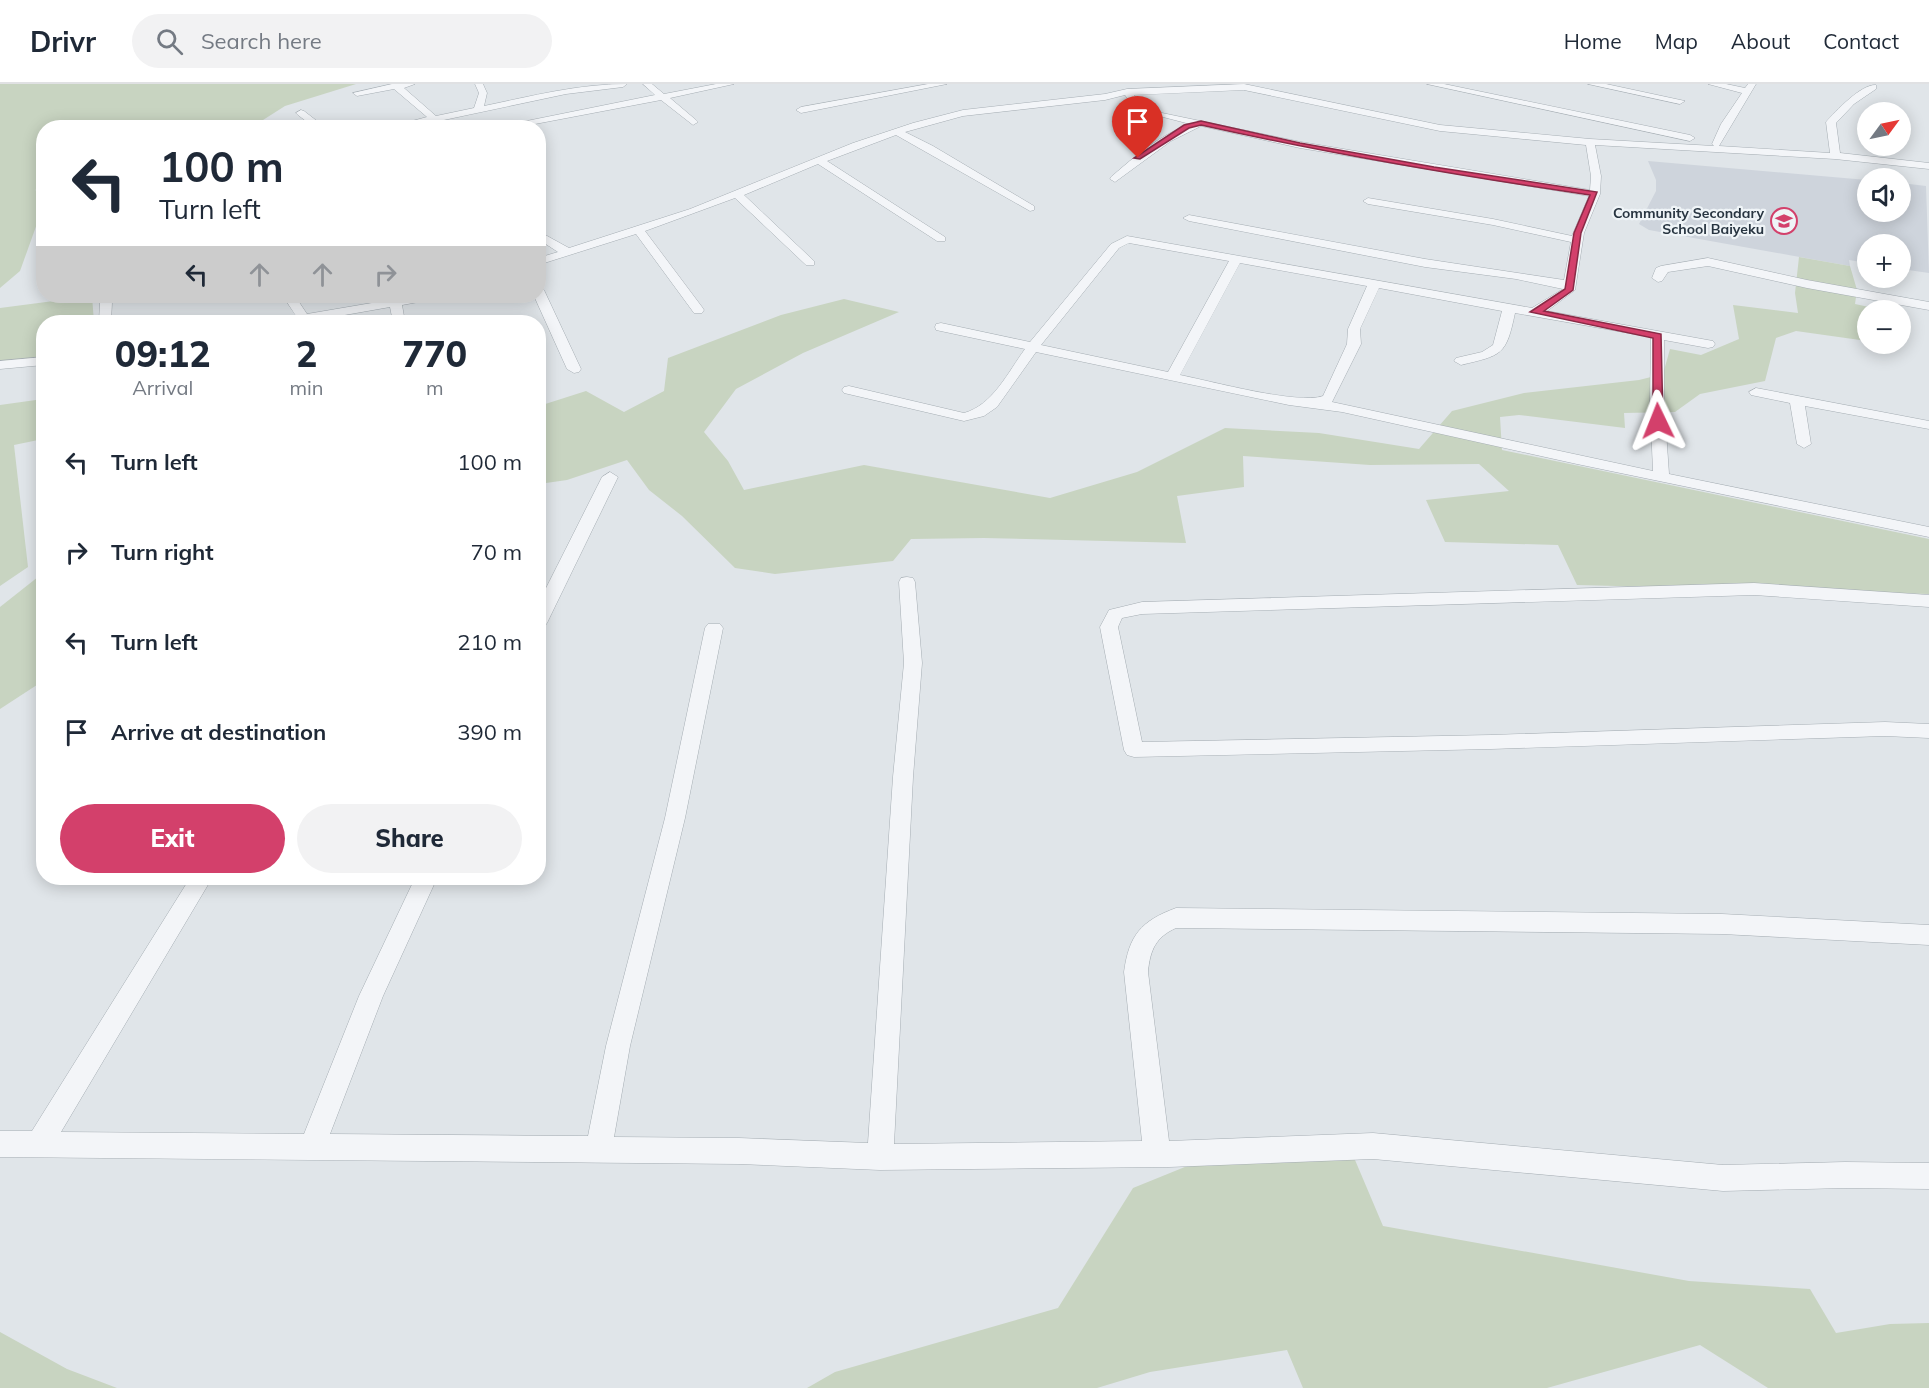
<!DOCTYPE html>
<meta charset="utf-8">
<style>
body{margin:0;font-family:Mulish,sans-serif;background:#f2f2f3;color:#1f2937;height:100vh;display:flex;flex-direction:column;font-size:22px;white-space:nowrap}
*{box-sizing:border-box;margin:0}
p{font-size:20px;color:#747a83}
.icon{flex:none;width:33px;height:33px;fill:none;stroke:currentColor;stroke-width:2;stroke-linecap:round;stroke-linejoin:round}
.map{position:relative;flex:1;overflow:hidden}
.sheet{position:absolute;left:36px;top:231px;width:510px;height:570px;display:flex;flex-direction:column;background:#fff;border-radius:24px;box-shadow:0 3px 15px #0003}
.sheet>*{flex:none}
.hud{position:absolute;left:36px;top:36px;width:510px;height:183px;border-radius:24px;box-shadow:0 3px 15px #0003;background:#fff;color:#1f2937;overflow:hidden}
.needle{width:39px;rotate:57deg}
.tools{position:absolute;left:1857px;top:18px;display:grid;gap:12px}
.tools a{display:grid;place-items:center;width:54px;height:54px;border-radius:50%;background:#fff;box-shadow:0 3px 15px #0003;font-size:30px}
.pin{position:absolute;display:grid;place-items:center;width:51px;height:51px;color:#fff;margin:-62px -26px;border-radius:50% 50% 50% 0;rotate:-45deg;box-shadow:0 0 6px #0007}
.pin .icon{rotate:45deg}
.me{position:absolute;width:66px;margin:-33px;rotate:358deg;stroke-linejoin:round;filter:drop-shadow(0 0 4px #0008)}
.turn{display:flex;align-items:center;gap:21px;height:126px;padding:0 24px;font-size:27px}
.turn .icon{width:78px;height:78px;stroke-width:2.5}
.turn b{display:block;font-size:42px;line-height:51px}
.lanes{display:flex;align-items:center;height:57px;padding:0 24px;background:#0003;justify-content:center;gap:30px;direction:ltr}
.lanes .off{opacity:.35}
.eta{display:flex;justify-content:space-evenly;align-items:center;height:102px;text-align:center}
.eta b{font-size:36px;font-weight:800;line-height:42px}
.action{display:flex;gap:12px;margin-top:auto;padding:12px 24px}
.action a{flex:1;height:69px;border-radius:36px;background:#d3406b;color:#fff;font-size:24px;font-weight:800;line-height:69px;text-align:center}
.action a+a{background:#f2f2f3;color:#1f2937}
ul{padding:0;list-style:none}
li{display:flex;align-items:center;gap:18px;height:90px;padding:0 24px}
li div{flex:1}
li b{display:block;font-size:22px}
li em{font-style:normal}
header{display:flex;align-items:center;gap:36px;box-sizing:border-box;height:84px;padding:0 30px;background:#fff;border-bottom:2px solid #e0e1e3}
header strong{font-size:28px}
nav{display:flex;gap:33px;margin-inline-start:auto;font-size:21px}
.search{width:420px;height:54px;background:#f2f2f3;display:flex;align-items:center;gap:15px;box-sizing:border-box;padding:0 21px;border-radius:33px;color:#747a83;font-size:22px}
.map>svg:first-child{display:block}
.built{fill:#ced4dc}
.green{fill:#c8d4c1}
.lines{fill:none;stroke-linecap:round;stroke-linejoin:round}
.street-casing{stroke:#a5adb3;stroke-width:1}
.street{fill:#f3f5f8;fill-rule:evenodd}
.route{fill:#d3406b;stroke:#892a46;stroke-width:1.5}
.labels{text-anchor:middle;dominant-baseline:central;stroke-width:4.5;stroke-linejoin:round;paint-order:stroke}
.far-poi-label{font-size:14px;font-weight:bold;fill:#283541;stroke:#eff4f7;text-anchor:end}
</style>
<header>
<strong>Drivr</strong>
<div class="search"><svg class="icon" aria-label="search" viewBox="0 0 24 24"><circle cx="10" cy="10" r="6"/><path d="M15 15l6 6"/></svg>Search here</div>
<nav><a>Home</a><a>Map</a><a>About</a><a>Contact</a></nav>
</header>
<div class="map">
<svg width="1929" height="1304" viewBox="0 0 1929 1304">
<rect width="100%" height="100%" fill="#e0e5e9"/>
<path class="built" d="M1648 77 1867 96 1868 128H1900L1901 99 1926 102 1929 189 1901 185 1900 160H1868L1867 179 1849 176 1850 182 1649 146 1639 140 1656 107V96Z"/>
<g class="green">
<path d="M0 0H356L285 22 263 36 288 43 44 44 43 103 35 106 43 109V123L20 187 0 204Z"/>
<path d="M1799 173 1850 182 1857 206 1855 220 1883 226H1868L1867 257 1796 247 1776 254 1765 297 1700 310 1675 328 1624 329 1625 344 1519 331 1500 333 1502 366 1929 455V510L1577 501 1558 461 1445 458 1426 416 1509 407 1479 380 1370 381 1243 372 1244 403 1177 412 1186 459 984 454 911 455 893 477 775 490 735 484 682 432 649 406 627 376 567 396 539 400V322L586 307 624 328 664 307 668 274 781 231 844 215 899 228 803 269 736 305 704 348 728 377 744 406 864 381 1050 414 1137 388 1225 344 1319 349 1419 365 1452 327 1524 309 1639 296 1663 290 1670 265 1701 271 1739 255 1733 221 1798 229 1795 209Z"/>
<path d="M92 212 94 238H44L43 273 0 278V224Z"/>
<path d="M43 315V355L14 361 28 483 0 502V321Z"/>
<path d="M43 489V597L0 625V523Z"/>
<path d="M1344 1050 1383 1142 1689 1197 1810 1205 1836 1249 1890 1240 1929 1239V1304H1768L1700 1261 1547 1304H1303L1287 1266 1150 1288 1097 1304H807L835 1288 1058 1224 1133 1104 1244 1059Z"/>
<path d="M0 1248 67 1285 117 1304H0Z"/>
</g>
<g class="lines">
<defs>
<g id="street">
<path d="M392 0H415L404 4 436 32 474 24 479 9 475 0H483L487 9 484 22C532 12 578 0 627 0L623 3 566 10 406 44H386L427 33 394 5 357 12 353 9Z"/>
<path d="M643 0H652L664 10 716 0H734L670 14 696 36 698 38 693 41 661 16 514 44H492L655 11Z"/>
<path d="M928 0H947L801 29 796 26 801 23Z"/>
<path d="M1244 0 1440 41 1590 55 1714 62 1712 60 1721 40 1742 9 1708 0H1726L1745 4 1748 0H1756L1719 62 1830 69 1826 38C1836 27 1861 0 1876 1V5L1854 20 1836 39 1840 69 1929 79V85L1835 75 1595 61 1601 92 1600 110 1584 149 1575 206 1547 227 1713 257 1715 260 1713 263 1708 264 1664 256V318L1669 390 1929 443V453L1577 380 1342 328 1289 321 1036 268 997 323 984 332 964 337 844 309 842 306 844 303 849 302 964 329C993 321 1008 288 1025 265L936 246 935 243 936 240 941 239 1030 258 1111 160 1127 152 1532 224 1563 205 1516 195 1425 183 1189 137 1183 134 1189 131 1425 175 1564 196 1571 158 1493 141 1368 120 1363 117 1368 114 1493 135 1572 152 1589 112 1300 64 1201 42 1171 57 1115 98 1110 95 1111 93C1135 72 1160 51 1190 40L1136 26 1125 11 1105 16 963 32 905 48 933 62 1034 122V126L1030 127 896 51 827 77 945 153V157H937L818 80 744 111 814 177V181H806L735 114 645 147 702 223 704 226 702 229H694L636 150 538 181V174L558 168 538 155V147L569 164 690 125 853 59 913 39 963 26 1105 10 1127 5ZM1244 6 1440 47 1586 61 1591 92 1590 106 1301 58 1162 29 1142 22 1134 11ZM1129 159 1229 177 1168 288 1041 261 1119 164ZM1240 179 1367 202 1348 245 1347 260 1323 312C1298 321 1211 297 1180 291ZM1379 204 1502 227 1493 261 1482 268 1456 274 1454 277 1461 281C1502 271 1506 272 1515 229L1651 253 1650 318 1653 387 1332 318 1361 260 1360 245Z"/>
<path d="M1427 0H1444L1690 51 1695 54 1690 57Z"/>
<path d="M1588 0H1606L1685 17 1680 20Z"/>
<path d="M301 26 304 27 326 44H315L298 31 296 29Z"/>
<path d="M1708 174 1807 196 1929 218V226L1807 204 1708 182 1668 188 1662 197 1658 198 1652 194 1656 184 1661 182Z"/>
<path d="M538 202 544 206 581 285 579 288 574 289 567 285 534 212H538Z"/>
<path d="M96 212H108L112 218 111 238H99L100 218Z"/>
<path d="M283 212H295L307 230 413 212H437L435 215 402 221 405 238H393L390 223 305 238H277L278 235 296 232Z"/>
<path d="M44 273V281L0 285V277Z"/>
<path d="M1756 304 1929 337V345L1805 322 1811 360 1804 364 1797 360 1790 319 1751 311 1749 308Z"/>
<path d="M610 388 618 393 547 539 544 543 538 545V520L602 393Z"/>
<path d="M907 493 913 494 915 498 922 579 913 693 894 1060 1142 1057 1124 888C1129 851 1141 837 1176 824L1722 830 1929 841V861L1722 850 1176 844C1156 853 1150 866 1148 888L1169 1057 1373 1049 1723 1081 1845 1078 1929 1079V1105L1845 1104 1723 1107 1373 1075 1169 1083 880 1086 739 1080 0 1073V1047H32L190 794H212L61 1048 304 1050 359 912 415 794H437L383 912 330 1050 588 1052 606 962 665 734 705 544 708 540H720L723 544 685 734 630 962 614 1053 739 1054 868 1059 893 693 904 579 899 498 901 494Z"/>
<path d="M1754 499 1929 511V523L1754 511 1142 530 1122 534 1118 543 1142 658 1491 651 1885 638 1929 640V654L1885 652 1491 665 1134 673 1127 671 1124 666 1100 543 1109 526 1142 518Z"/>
</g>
</defs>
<use href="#street" class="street-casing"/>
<use href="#street" class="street"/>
</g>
<path class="route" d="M1201 37 1300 59 1434 83 1597 108 1581 149 1573 206 1544 227 1661 250 1663 337 1658 340 1653 337V254L1530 228 1565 205 1574 149 1590 111C1460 92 1330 70 1201 41L1189 44 1140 75 1134 74 1184 41Z"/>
<defs>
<symbol id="school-ring" viewBox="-11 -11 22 22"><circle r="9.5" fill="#eff4f7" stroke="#d3406b" stroke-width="1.5"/><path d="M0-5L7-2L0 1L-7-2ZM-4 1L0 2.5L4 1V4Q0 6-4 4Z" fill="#d3406b"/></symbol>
</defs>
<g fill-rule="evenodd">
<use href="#school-ring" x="1769" y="122" width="30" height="30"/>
</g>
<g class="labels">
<g class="far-poi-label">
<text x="1764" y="129">Community Secondary<tspan x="1764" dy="16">School Baiyeku</tspan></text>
</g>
</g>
</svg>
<div class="tools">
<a><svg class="needle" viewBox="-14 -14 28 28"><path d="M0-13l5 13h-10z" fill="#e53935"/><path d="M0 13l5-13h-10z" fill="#747a83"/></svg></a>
<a><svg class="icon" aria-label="sound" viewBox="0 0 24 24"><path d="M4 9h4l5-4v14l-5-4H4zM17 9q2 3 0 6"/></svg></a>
<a>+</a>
<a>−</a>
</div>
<div class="pin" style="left:1138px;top:74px;background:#d93025"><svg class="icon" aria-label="arrive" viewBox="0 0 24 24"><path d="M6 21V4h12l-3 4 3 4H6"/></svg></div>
<svg class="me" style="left:1658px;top:337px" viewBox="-20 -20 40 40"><path d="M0-17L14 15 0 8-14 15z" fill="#d3406b" stroke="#fff" stroke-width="4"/></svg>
<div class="hud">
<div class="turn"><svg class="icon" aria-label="left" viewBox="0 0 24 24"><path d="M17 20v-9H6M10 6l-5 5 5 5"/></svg><div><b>100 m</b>Turn left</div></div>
<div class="lanes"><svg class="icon" aria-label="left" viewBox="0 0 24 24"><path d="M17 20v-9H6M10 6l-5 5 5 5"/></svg><svg class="icon off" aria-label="ahead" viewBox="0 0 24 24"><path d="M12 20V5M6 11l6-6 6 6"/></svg><svg class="icon off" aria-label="ahead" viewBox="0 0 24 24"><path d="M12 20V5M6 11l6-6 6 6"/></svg><svg class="icon off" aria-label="right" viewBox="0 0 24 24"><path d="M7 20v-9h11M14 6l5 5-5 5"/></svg></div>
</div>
<section class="sheet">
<div class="eta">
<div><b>09:12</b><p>Arrival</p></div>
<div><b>2</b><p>min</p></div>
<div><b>770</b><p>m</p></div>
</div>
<ul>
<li><svg class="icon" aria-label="left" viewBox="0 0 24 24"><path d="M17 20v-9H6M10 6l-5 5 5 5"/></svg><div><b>Turn left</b></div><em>100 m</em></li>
<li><svg class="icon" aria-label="right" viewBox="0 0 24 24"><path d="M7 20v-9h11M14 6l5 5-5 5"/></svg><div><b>Turn right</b></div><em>70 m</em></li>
<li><svg class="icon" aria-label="left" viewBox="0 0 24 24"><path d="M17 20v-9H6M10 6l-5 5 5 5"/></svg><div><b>Turn left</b></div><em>210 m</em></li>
<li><svg class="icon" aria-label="arrive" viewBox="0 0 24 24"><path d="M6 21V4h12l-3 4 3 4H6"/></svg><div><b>Arrive at destination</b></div><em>390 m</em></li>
</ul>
<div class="action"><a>Exit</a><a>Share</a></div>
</section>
</div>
